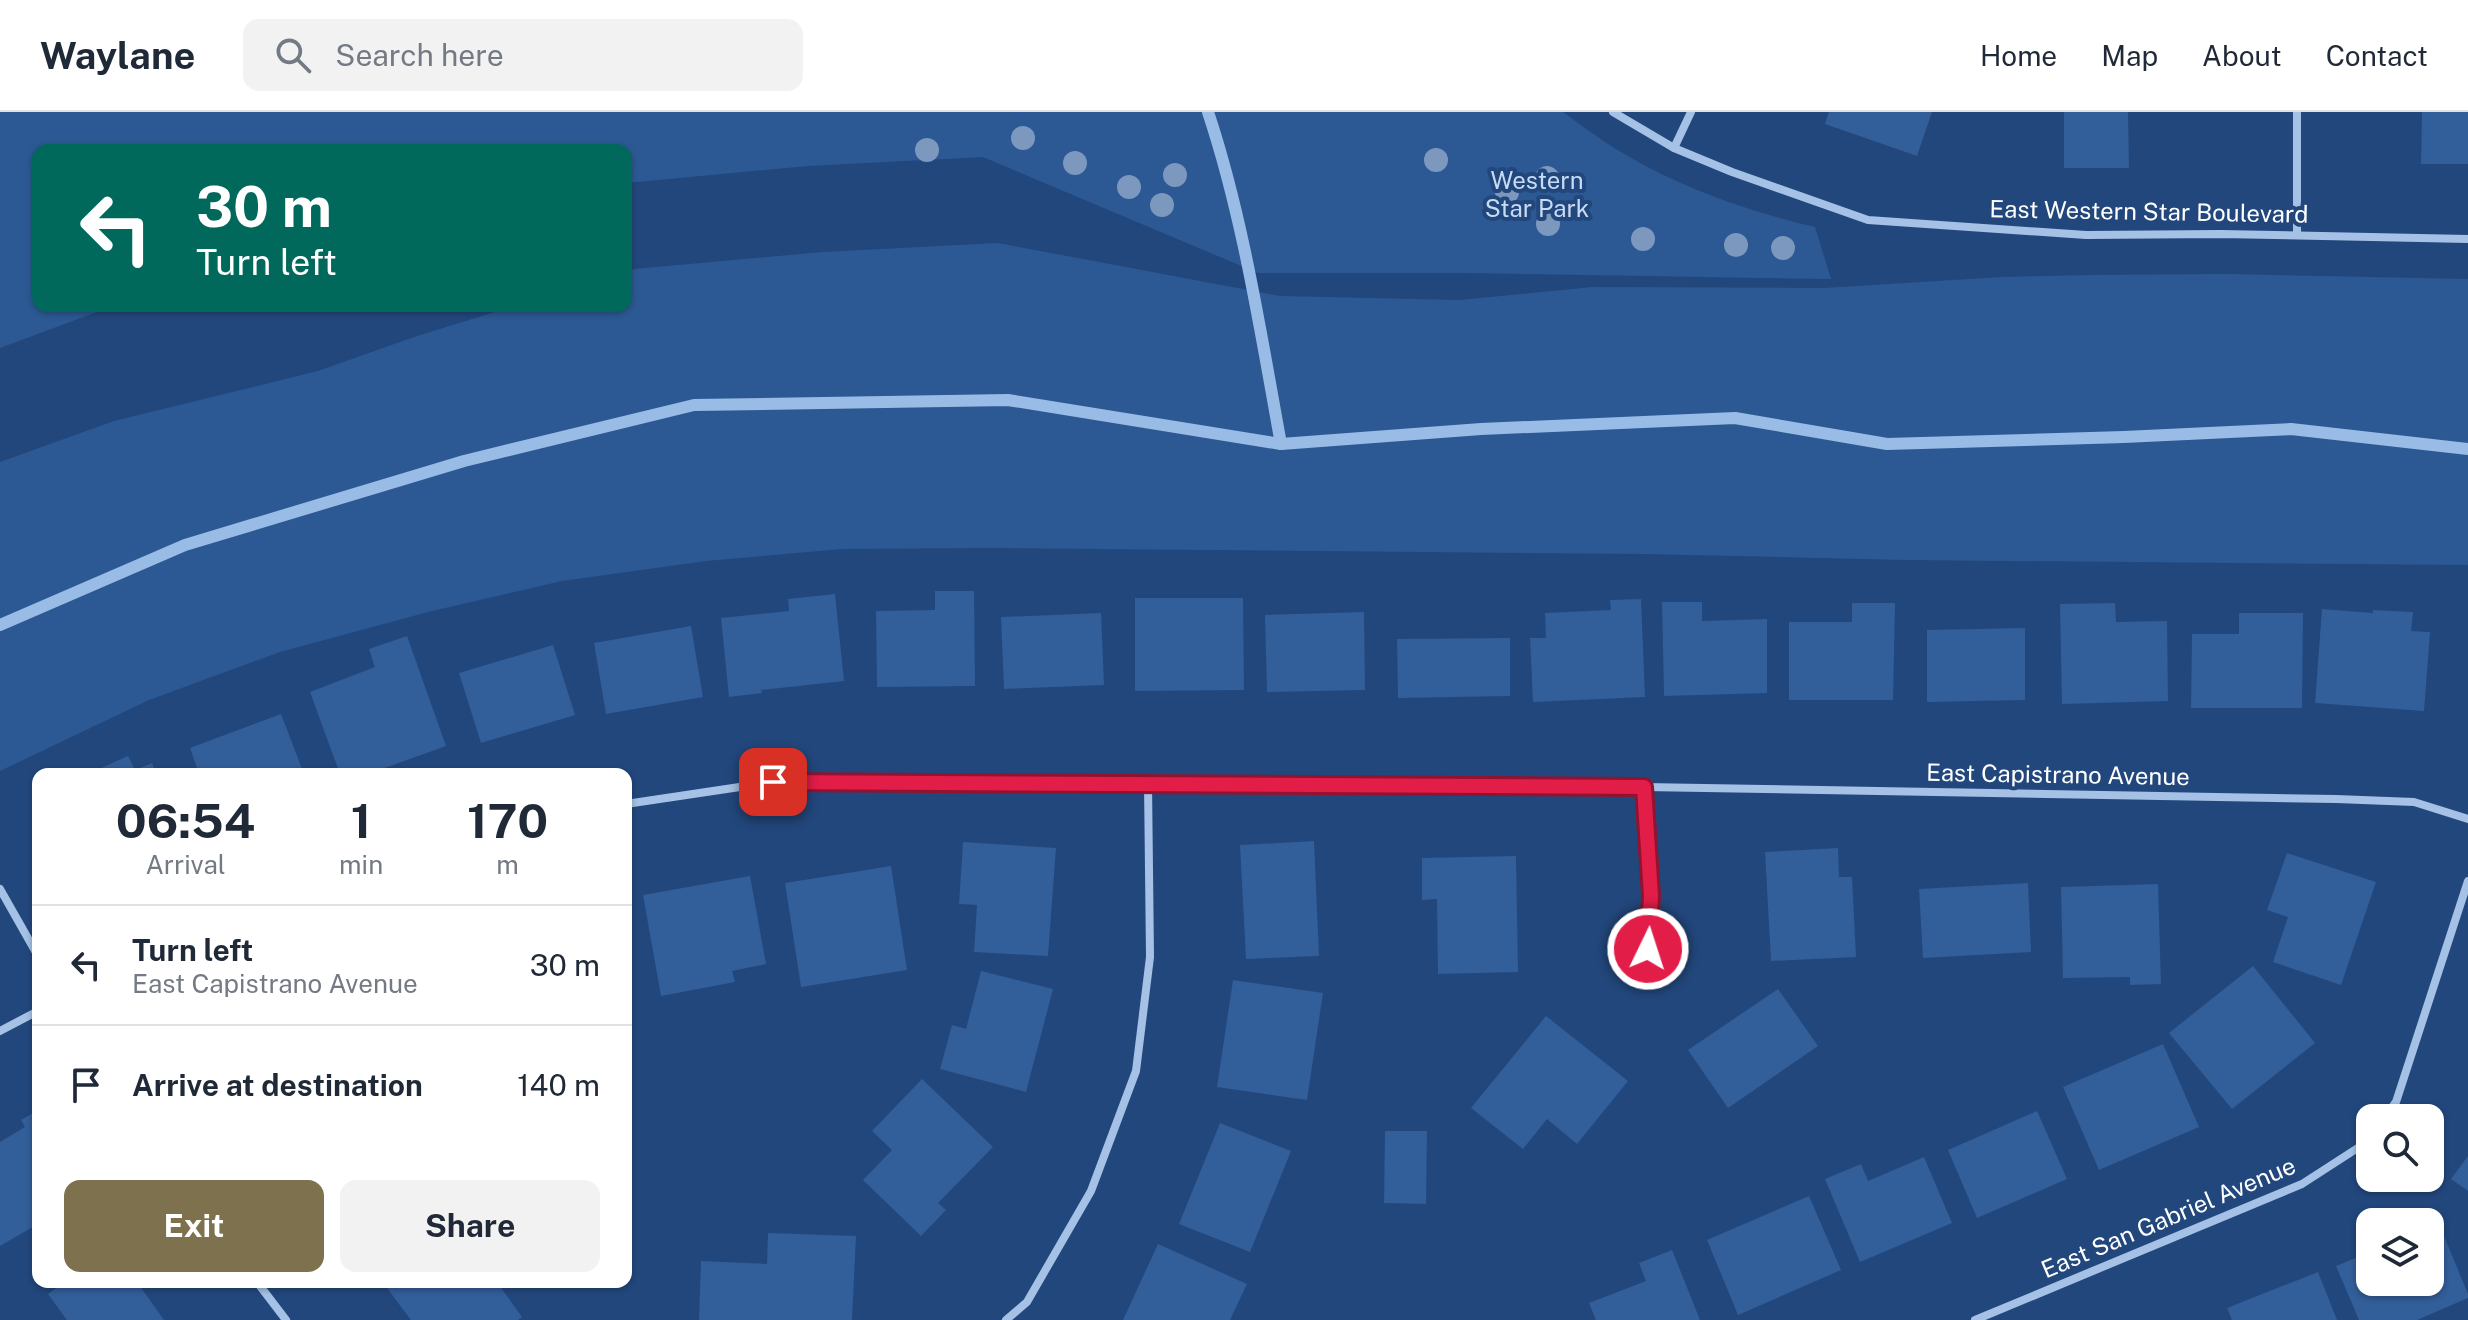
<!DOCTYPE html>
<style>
body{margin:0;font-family:"Public Sans",sans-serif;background:#f2f2f3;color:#1f2937;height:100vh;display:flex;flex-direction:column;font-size:30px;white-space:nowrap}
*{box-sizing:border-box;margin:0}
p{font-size:26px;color:#747a83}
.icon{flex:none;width:44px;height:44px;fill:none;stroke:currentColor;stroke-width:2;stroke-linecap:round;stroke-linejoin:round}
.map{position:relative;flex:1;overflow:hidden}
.sheet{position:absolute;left:32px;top:656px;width:600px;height:520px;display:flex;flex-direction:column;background:#fff;border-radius:16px;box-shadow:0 2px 6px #0004}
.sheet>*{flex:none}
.banner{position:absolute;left:32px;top:32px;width:600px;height:168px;border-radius:16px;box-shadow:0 2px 6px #0004;background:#00695c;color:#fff;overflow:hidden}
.controls{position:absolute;left:2356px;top:992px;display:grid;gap:16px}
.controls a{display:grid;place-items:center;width:88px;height:88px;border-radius:16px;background:#fff;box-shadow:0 2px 6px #0004;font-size:40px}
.pin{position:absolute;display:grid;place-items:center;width:68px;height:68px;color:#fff;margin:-34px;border-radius:16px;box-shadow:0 4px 12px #0006}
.me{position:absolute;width:88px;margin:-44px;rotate:4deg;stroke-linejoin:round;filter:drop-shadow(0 0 6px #0008)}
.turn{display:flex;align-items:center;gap:28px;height:168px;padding:0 32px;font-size:36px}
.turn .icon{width:104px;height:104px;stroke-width:2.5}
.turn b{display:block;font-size:56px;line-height:68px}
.eta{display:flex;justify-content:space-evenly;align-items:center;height:136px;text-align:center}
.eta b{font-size:48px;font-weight:700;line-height:56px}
.button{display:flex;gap:16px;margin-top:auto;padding:16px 32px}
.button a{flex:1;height:92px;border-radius:16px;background:#7d724d;color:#fff;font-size:32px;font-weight:700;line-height:92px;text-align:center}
.button a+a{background:#f2f2f3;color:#1f2937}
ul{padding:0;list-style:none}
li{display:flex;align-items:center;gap:24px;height:120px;padding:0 32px;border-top:2px solid #e0e1e3}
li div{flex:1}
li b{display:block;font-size:30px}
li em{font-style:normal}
header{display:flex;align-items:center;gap:48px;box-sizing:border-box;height:112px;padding:0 40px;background:#fff;border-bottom:2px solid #e0e1e3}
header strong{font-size:38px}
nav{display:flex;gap:44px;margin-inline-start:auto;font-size:28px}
.search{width:560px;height:72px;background:#f2f2f3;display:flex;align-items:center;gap:20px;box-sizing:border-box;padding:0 28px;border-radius:16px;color:#747a83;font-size:30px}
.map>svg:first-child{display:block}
.green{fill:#2c5993}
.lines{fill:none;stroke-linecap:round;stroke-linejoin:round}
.stream{stroke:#99bce7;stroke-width:12}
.building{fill:#325e99}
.street{stroke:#a5c1e5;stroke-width:8}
.tree{fill:#7d98be}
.route-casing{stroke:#92132f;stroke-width:20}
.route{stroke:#e11d48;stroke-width:14}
.labels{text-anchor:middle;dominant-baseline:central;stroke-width:8;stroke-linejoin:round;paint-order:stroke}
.park-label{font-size:24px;fill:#c8dbf4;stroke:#22477c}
.street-label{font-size:24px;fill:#fff;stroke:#22477c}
</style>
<header>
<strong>Waylane</strong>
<div class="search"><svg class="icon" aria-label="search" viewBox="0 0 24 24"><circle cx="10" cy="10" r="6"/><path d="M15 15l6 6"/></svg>Search here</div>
<nav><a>Home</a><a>Map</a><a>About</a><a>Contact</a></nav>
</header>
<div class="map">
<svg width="2468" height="1208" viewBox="0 0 2468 1208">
<rect width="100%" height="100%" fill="#22477c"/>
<g class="green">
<path d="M0 0H1563C1578 11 1593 22 1608 32 1670 72 1743 98 1815 115L1831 167 1466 161H1258L983 45 808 54 626 71V38H38V194H113L0 236Z"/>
<path d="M998 131 1280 184 1459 188 1593 175 1824 176 2001 165 2090 163 2225 162 2468 167V453L1907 448 1645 442 992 436 842 437 706 449 562 469 428 500 280 540 149 588 0 659V350L114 309 318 259 414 225 514 194H626V160L634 157 823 140Z"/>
</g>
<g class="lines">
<g class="stream">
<path d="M1208 0C1243 105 1261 223 1281 332"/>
<path d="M0 513 185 433 464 349 694 293 1008 288 1281 332 1481 317 1735 306 1887 332 2124 325 2291 317 2468 337"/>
</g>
</g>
<g class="building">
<path d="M1829 0H1932L1917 44 1825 12Z"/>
<path d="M2064 0H2128L2129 56H2064Z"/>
<path d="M2422 0H2468V52H2421Z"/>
<path d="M935 479H974L975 574 877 575 876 499 935 498Z"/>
<path d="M835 482 844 569 761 578 762 581 729 585 721 506 789 499 788 487Z"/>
<path d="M1135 486H1243L1244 578 1135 579Z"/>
<path d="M1641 487 1645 585 1533 590 1530 526H1546L1545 501 1611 498 1610 488Z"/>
<path d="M1662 490H1702V509L1767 507V581L1664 584Z"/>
<path d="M1852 491H1895L1893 588H1789V510H1852Z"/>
<path d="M2115 491 2116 510 2167 509 2168 589 2062 592 2060 492Z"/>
<path d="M2322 497 2373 501V498L2413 500 2411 519 2430 520 2424 599 2315 591Z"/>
<path d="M1364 500 1365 578 1267 580 1265 503Z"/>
<path d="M1101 501 1104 573 1004 577 1001 505Z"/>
<path d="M2239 501H2303L2302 596H2191L2192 522H2239Z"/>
<path d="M691 514 703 585 606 602 594 531Z"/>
<path d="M2025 516V588L1927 590V518Z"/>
<path d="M407 524 446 634 368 662H340L310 580 375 555 369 537Z"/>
<path d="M1510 526V584L1398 586 1397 527Z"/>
<path d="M553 533 575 603 481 631 459 561Z"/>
<path d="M281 602 304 662H199L190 636Z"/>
<path d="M128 644 135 658 152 651 156 662H88Z"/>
<path d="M1314 729 1319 844 1246 847 1240 733Z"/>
<path d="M963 730 1056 736 1048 844 974 840 977 793 959 792Z"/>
<path d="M1838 736 1839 765H1852L1856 845 1771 849 1765 740Z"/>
<path d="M2287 741 2376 770 2341 873 2273 850 2288 805 2267 798Z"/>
<path d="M1516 744 1518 860 1438 862 1437 787 1422 788V746Z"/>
<path d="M891 754 907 858 801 875 785 771Z"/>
<path d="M750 764 766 852 732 859 735 870 661 884 643 783Z"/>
<path d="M2028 771 2031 840 1923 846 1919 777Z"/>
<path d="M2158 772 2161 872 2130 873V865L2063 866 2061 775Z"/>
<path d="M2253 854 2315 931 2232 997 2169 921Z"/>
<path d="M981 859 1053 877 1026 980 940 957 952 913 966 917Z"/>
<path d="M1233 868 1323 881 1307 988 1217 975Z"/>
<path d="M1778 877 1818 934 1728 996 1688 938Z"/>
<path d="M1546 904 1628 969 1577 1032 1547 1007 1523 1037 1471 996Z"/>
<path d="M2163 932 2199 1015 2099 1058 2063 975Z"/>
<path d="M922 967 993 1035 938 1091 946 1098 921 1124 863 1068 892 1038 872 1019Z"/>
<path d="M38 998V1112L0 1134V1030L25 1015 21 1008Z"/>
<path d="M2037 999 2067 1067 1977 1106 1948 1038Z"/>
<path d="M1220 1011 1291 1039 1250 1140 1179 1112Z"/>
<path d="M1385 1019H1427L1426 1092 1384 1091Z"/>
<path d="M2468 1044V1079L2451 1067Z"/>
<path d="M1924 1045 1952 1111 1860 1150 1825 1067 1861 1052 1868 1069Z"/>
<path d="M1809 1084 1841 1158 1738 1203 1707 1128Z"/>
<path d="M2439 1112 2468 1182V1186L2417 1208H2359L2336 1154 2370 1140V1170H2430V1115Z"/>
<path d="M768 1121 856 1124 852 1208H699L701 1149 767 1152Z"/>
<path d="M1158 1132 1247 1172 1230 1208H1123Z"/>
<path d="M1672 1138 1700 1208H1596L1589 1191 1646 1169 1639 1151Z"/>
<path d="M2318 1160 2337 1208H2232L2227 1196Z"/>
<path d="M65 1170H137L164 1208H67L48 1182Z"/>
<path d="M387 1170H497L522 1205 518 1208H411L384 1172Z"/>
</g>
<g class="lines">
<g class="street">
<path d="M1613 0 1674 36 1732 60 1868 108 2086 123 2221 122 2468 127"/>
<path d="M1674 36 1691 0"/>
<path d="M2297 123V0"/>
<path d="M1644 675 1651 784 1648 837"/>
<path d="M626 692 773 670 1644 675 2336 687 2414 690 2468 707"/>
<path d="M0 777 38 844"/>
<path d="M0 919 38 899"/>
<path d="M2384 1006 2396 990 2468 769"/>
<path d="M257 1170 286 1208"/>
<path d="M1006 1208 1027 1190 1091 1079 1136 959 1150 845 1148 671"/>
<path d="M1975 1208 2302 1072 2367 1030 2370 1026"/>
</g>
</g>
<g class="tree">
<circle cx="1023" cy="26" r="12"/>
<circle cx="927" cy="38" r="12"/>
<circle cx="1436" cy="48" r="12"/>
<circle cx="1075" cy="51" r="12"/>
<circle cx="1175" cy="63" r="12"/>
<circle cx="1547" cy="66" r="12"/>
<circle cx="1129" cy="75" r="12"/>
<circle cx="1507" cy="80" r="12"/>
<circle cx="1162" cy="93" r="12"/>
<circle cx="1548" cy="112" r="12"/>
<circle cx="1643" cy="127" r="12"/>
<circle cx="1736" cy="133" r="12"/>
<circle cx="1783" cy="136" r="12"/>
</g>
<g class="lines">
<defs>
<path id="route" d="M773 670 1644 675 1651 784 1648 837"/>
</defs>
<use href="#route" class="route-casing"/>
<use href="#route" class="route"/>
</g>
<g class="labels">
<g class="park-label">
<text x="1537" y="68">Western<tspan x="1537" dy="28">Star Park</tspan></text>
</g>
<g class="street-label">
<text transform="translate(2149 99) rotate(1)">East Western Star Boulevard</text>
<text transform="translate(2058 662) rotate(1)">East Capistrano Avenue</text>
<text transform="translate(2168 1105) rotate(-23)">East San Gabriel Avenue</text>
</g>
</g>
</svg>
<div class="controls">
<a><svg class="icon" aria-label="search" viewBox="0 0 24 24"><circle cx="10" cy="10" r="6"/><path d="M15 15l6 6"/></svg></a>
<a><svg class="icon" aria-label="layers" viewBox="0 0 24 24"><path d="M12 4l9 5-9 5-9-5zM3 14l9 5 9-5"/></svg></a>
</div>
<div class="pin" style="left:773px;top:670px;background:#d93025"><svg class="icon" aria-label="arrive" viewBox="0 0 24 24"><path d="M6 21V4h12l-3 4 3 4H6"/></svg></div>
<svg class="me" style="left:1648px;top:837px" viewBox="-20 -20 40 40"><circle r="17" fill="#e11d48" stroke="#fff" stroke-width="3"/><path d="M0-11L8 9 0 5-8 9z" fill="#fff"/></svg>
<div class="banner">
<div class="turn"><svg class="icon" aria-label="left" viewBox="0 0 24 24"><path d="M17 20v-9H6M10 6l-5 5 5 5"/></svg><div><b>30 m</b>Turn left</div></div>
</div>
<section class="sheet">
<div class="eta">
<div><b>06:54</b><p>Arrival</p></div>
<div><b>1</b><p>min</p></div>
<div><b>170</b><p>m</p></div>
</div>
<ul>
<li><svg class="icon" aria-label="left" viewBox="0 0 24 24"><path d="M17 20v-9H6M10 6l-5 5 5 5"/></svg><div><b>Turn left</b><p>East Capistrano Avenue</p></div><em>30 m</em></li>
<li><svg class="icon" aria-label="arrive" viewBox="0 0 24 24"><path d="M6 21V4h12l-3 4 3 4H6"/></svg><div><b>Arrive at destination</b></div><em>140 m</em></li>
</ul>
<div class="button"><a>Exit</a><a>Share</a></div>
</section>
</div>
